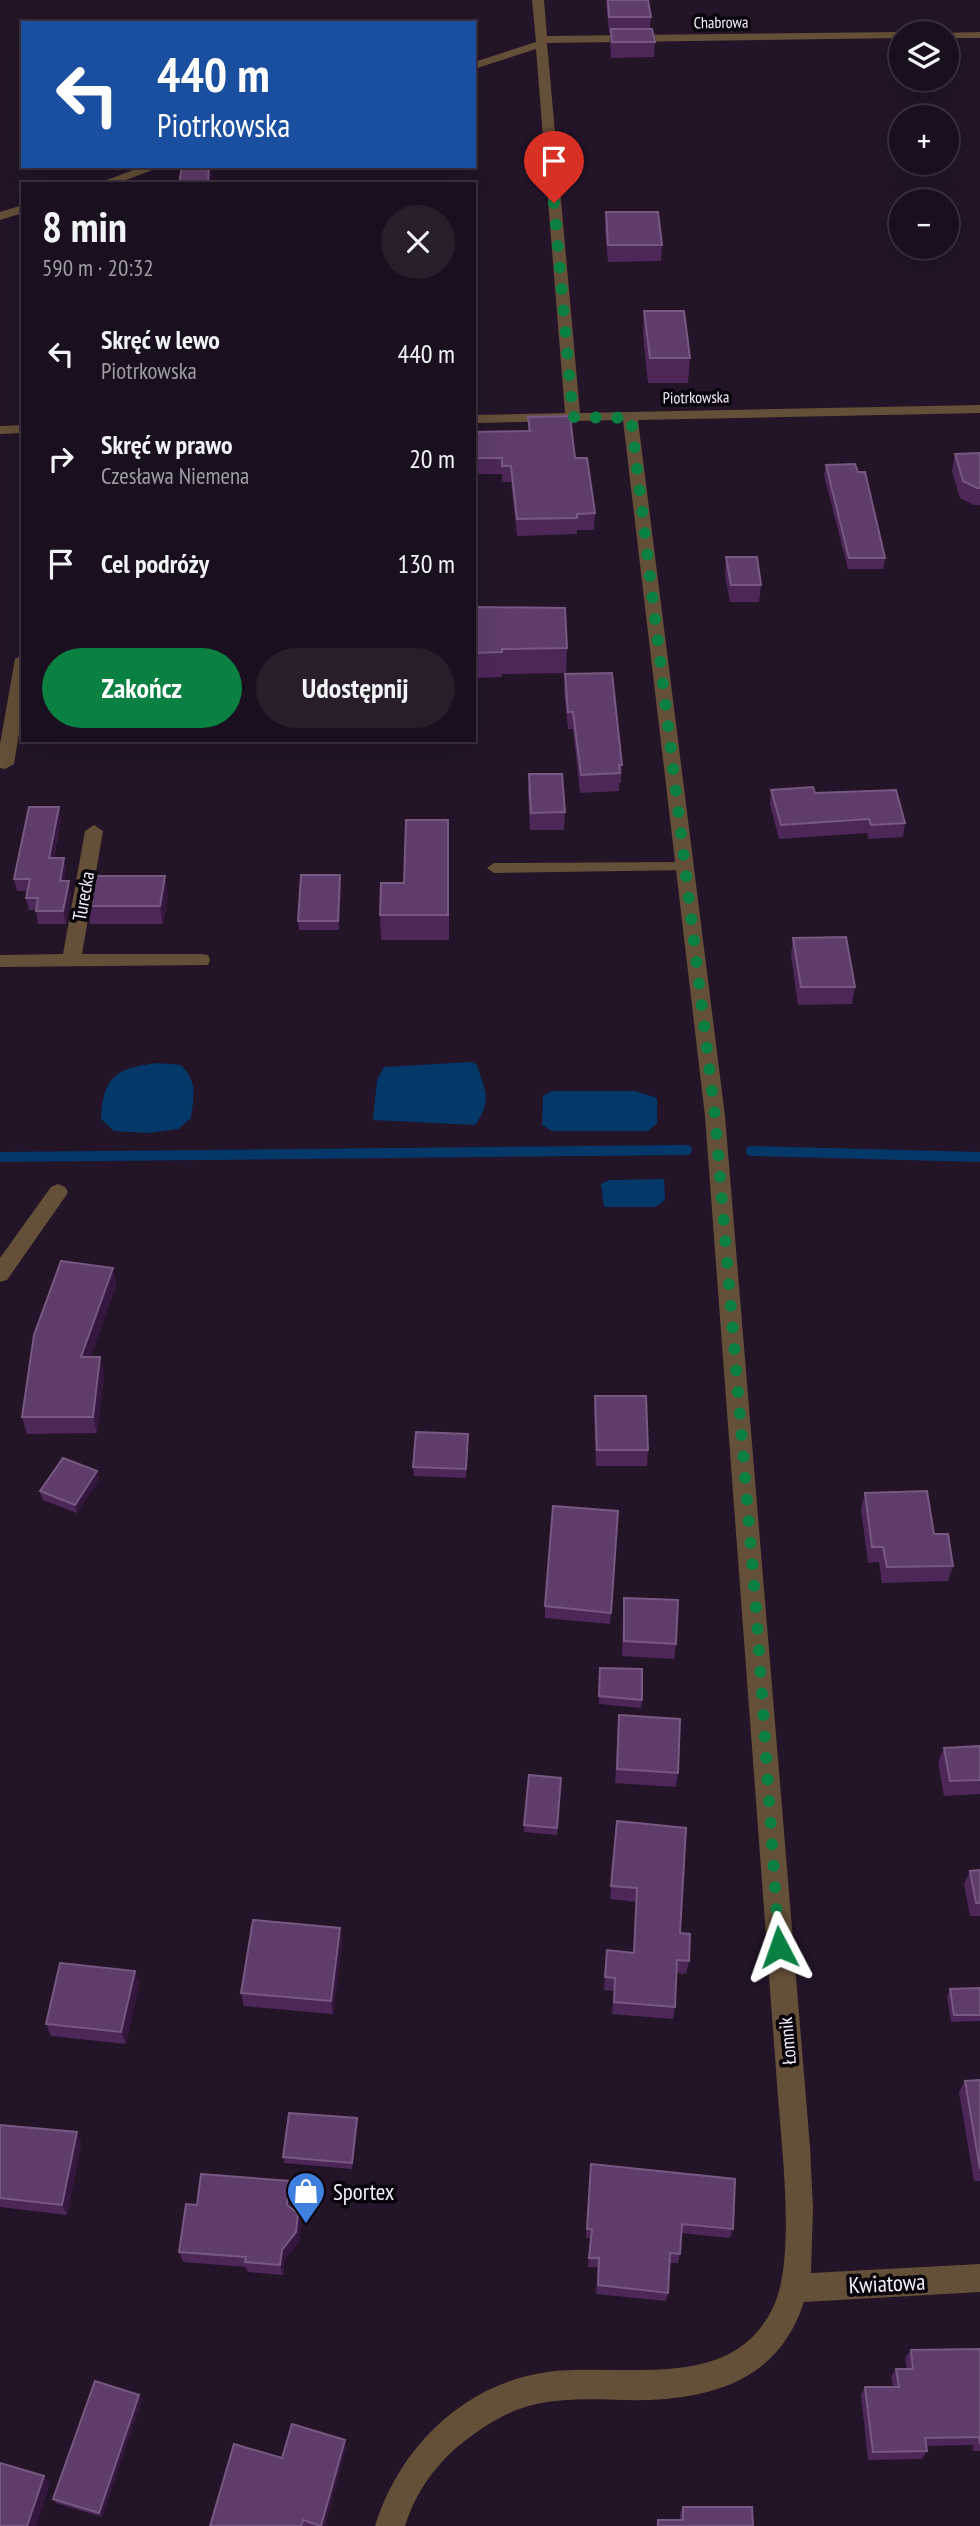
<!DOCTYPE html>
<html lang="pl">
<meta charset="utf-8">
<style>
body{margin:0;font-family:"PT Sans Narrow",sans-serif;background:#271d2b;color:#f1f3f6;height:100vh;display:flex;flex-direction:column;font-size:26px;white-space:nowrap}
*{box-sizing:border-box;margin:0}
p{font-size:23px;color:#9f9ca4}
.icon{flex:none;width:38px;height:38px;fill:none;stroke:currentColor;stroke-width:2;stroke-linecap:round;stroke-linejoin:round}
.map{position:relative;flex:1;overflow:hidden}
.panel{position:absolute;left:21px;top:182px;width:455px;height:560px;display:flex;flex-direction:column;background:#1a0f1e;border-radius:0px;box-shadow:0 7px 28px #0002,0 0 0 2px #382f3c}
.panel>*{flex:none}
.guide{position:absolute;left:21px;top:21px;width:455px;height:147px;border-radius:0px;box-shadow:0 7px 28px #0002,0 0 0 2px #382f3c;background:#1a4fa0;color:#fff;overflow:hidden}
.buttons{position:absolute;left:889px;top:21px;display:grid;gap:14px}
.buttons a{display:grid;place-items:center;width:70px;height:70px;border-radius:50%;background:#1a0f1e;box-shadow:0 7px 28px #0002,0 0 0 2px #382f3c;font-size:35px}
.pin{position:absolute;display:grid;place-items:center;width:60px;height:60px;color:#fff;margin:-72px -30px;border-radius:50% 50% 50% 0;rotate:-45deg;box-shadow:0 0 7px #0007}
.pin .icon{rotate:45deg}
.me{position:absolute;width:77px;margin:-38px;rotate:356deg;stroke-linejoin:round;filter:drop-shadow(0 0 5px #0008)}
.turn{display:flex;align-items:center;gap:24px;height:147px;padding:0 21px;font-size:32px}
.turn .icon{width:91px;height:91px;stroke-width:2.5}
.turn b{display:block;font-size:49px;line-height:60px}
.round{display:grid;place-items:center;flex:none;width:74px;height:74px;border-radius:37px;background:#271d2b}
.head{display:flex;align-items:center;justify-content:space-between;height:119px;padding:0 21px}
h1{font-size:42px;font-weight:600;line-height:52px}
.button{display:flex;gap:14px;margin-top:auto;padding:14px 21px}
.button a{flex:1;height:80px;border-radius:42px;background:#0b8043;color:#fff;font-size:28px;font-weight:600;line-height:80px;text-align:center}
.button a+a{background:#271d2b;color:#f1f3f6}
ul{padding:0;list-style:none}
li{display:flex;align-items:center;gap:21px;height:105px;padding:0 21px}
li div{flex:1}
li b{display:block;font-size:26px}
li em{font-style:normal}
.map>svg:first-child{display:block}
.water{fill:#043869}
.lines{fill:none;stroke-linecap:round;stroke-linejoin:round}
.stream{stroke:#043869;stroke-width:10}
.service{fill:#644f38;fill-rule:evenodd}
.minor{fill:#644f38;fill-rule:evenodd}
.wall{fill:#4d2758}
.shaded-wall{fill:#34163e}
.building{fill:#5f3c6a;stroke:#775880;stroke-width:2}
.route{stroke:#0b8043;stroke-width:12;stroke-dasharray:0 21.6}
.labels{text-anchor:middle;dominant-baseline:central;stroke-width:7;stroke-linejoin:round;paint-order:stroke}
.far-street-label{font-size:16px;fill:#f7edfb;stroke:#09040b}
.street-label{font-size:19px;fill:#f7edfb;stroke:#09040b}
.near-poi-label{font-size:23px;fill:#f7edfb;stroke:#09040b;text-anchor:start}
.near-street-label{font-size:23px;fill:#f7edfb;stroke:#09040b}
</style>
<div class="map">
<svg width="980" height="2526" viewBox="0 0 980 2526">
<rect width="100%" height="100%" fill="#231428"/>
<g class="water">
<path d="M471 1062 477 1065C485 1091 493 1101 475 1125L373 1120 377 1080 384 1067Z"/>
<path d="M158 1063 181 1065C198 1083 194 1095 191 1118L178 1129 148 1133 114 1131 101 1119C103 1076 116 1068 158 1063Z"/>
<path d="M552 1091H635L657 1098V1123L648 1131H552L542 1125 543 1096Z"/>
<path d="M664 1179 665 1200 655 1207H604L601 1184 609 1180Z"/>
</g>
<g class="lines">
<g class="stream">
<path d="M751 1151 980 1157"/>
<path d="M0 1157 687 1150"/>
</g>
<path class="service" d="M685 862 690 864 692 867 690 870 494 873 487 868 494 863Z"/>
<g class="minor">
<path d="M532 0H544L547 36 901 32 906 33H901V38L547 43 580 413 980 405V413L638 420 725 1116 810 2147 813 2208 811 2273 980 2264V2292L804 2302C780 2375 722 2397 649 2400 612 2401 574 2396 537 2404 511 2409 487 2424 466 2440 437 2462 416 2491 405 2526H375C399 2448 463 2384 547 2372 625 2362 736 2395 775 2303 795 2255 782 2150 778 2097L705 1116 623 420 474 423V415L565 413 536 49 474 69V62L536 42Z"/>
<path d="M980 32V38H947V33H942Z"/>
<path d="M144 166H163L115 184H96Z"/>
<path d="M23 205V213L0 220V212Z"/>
<path d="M23 425V433L0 434V426Z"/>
<path d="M23 654V709L14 764 5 769 0 768V744L15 659Z"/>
<path d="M94 825 103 831 82 954H201L208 955 210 960 208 965 0 967V955L63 954 85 831Z"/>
<path d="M58 1184 65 1187 68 1192 65 1197 7 1280 0 1282V1258L51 1187Z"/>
</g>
</g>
<g class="wall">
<path d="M606 0H648L651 17 650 29 655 42 654 57 611 58 610 45V33H609Z"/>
<path d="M606 212 662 245 661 261 608 262 605 229Z"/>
<path d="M644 311 690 358 688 383H648L643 335Z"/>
<path d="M528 417 575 458 595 513 594 530H577V534L517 536 511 482H502V474H474V432L528 431Z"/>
<path d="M980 453V505H974L960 498 952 471 955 454Z"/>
<path d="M826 465 858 472 885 558 883 569H848L824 475Z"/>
<path d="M726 557 761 585 759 602H730L725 575Z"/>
<path d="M474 607 567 648 566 673 502 674V677L474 678Z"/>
<path d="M565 674 622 765 621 783H619V791L580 793 573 729H568L564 692Z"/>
<path d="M529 774 565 812 564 830H530L528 792Z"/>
<path d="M771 790 815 793 905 823 903 837 868 839 867 833 779 839 770 804Z"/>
<path d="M61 819 54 858H64L66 870 64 881 71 893 66 924H38L36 910H29L26 898 28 891H17L14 879Z"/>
<path d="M449 845V940H381L380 915 404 883Z"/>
<path d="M341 884 339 930H299L298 921Z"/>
<path d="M168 893 163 924H90L86 906Z"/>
<path d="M793 938 855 987 852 1004 798 1005 791 955Z"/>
<path d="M113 1268 116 1285 91 1357H100L104 1374 97 1433 27 1434 22 1417Z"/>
<path d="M595 1396 648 1450 647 1466H596L594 1413Z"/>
<path d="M468 1434 466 1478 414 1476 413 1467Z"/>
<path d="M97 1471 99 1479 77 1513 43 1500 40 1491Z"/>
<path d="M865 1493 934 1534 953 1566 948 1581 882 1583 879 1562 868 1563 861 1509Z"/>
<path d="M618 1511 610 1624 545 1618V1606Z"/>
<path d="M624 1598 676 1644 674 1659 622 1656 623 1613Z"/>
<path d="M600 1668 642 1700 641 1708 599 1704Z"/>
<path d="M619 1715 678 1773 676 1787 615 1783Z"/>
<path d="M980 1746V1794L944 1796 938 1762 944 1748Z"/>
<path d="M561 1778 557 1835 524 1832V1825Z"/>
<path d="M617 1821 680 1933 689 1961 686 1974 676 1973 675 2007 673 2019 612 2014 614 1991 604 1990 607 1950 633 1953 636 1902 610 1899Z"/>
<path d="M980 1870V1916H970L964 1884 970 1871Z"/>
<path d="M340 1928 342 1941 333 2014 244 2006 241 1993Z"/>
<path d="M139 1983 126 2044 51 2036 46 2024Z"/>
<path d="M980 1988V2021L951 2022 947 1996 950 1989Z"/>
<path d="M980 2080V2181H974L959 2092 965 2081Z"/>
<path d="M357 2118 358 2124 352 2169 284 2163 283 2157Z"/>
<path d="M0 2125 77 2132 81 2143 67 2215 0 2207Z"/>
<path d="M590 2173 733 2229 730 2238 681 2233 680 2254 678 2263H670L668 2293 666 2301 596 2294 598 2267H588L590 2238H586Z"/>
<path d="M290 2181 292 2192 290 2207 298 2213 301 2223 299 2242 284 2260 283 2275 248 2272 246 2267 183 2262 179 2252 197 2205Z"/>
<path d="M980 2349V2451H973V2445L926 2446 927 2451 922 2459 868 2460 861 2395 865 2387H893L891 2377 896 2369H907L905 2358 911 2350Z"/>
<path d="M139 2395 142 2399 102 2517 56 2503 53 2499Z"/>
<path d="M346 2447 325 2526H210L282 2458Z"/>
<path d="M683 2507 753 2526H656L658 2520H680V2514Z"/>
</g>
<g class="shaded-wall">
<path d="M209 166H211L210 184H208Z"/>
<path d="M59 807 61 819 51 870 49 858Z"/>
<path d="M64 858 66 870 62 893 60 881Z"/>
<path d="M340 875 341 884 339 930 338 921Z"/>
<path d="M165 876 168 893 163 924 160 906Z"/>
<path d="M69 881 71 893 66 924 63 911Z"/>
<path d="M113 1268 116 1285 85 1374 81 1357Z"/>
<path d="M100 1357 104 1374 97 1433 93 1417Z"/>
<path d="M97 1471 99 1479 77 1513 75 1505Z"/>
<path d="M340 1928 342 1941 333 2014 331 2001Z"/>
<path d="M135 1971 139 1983 126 2044 121 2032Z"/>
<path d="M357 2118 358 2124 352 2169V2163Z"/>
<path d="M77 2132 81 2143 67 2215 62 2205Z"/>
<path d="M290 2181 292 2192 290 2215 287 2205Z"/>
<path d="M298 2213 301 2223 299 2242 284 2260 283 2275 280 2265 282 2250Z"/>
<path d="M139 2395 142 2399 102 2517 99 2513Z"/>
<path d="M345 2440 346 2447 325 2526H321Z"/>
<path d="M44 2476 50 2484 36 2526H27Z"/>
</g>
<g class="building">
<path d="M608 0H648L651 17H609Z"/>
<path d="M611 29H652L655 42H612Z"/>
<path d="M182 166H209L208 184H179Z"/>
<path d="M606 212H658L662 245H608Z"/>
<path d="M644 311H684L690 358H650Z"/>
<path d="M570 416 575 458H587L595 513 577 514V518L517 519 511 466H502V458H474V432L530 431 528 417Z"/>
<path d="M980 453V488H977L963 481 955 454Z"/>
<path d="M855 464 858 472H865L885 558H849L826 465Z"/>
<path d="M726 557H757L761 585H731Z"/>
<path d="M474 607 565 608 567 648 502 649V652L474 653Z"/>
<path d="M612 673 622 765H619L620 773 581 775 573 712H568L565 674Z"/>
<path d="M529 774H562L565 812 531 813Z"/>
<path d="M813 787 815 793 896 790 905 823 871 825 869 819 781 825 771 790Z"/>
<path d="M29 807H59L49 858H64L60 881H69L63 911H36L38 898H26L30 879H14Z"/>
<path d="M406 820H448V915H380L381 883H404Z"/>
<path d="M301 875H340L338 921H298Z"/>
<path d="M92 876H165L160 906H86Z"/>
<path d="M846 937 855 987H801L793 938Z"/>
<path d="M61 1261 113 1268 81 1357H100L93 1417H22L34 1335Z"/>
<path d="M595 1396H646L648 1450H597Z"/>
<path d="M416 1432 468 1434 466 1469 413 1467Z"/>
<path d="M63 1458 97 1471 75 1505 40 1491Z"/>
<path d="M927 1491 934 1534H948L953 1566 887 1567 883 1547H872L865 1493Z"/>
<path d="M553 1506 618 1511 611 1613 545 1606Z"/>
<path d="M624 1598 678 1600 676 1644 624 1641Z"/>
<path d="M600 1668 642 1669V1700L599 1696Z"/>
<path d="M619 1715 680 1719 678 1773 617 1769Z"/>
<path d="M980 1746V1780L950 1781 944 1748Z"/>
<path d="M529 1775 561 1778 557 1828 524 1825Z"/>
<path d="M617 1821 686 1828 680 1933 690 1934 689 1961 677 1960 675 2007 614 2002 615 1978 605 1977 607 1950 634 1953 637 1888 611 1886Z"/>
<path d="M980 1870V1903H976L970 1871Z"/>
<path d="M253 1920 340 1928 331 2001 241 1993Z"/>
<path d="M60 1963 135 1971 121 2032 46 2024Z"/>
<path d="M980 1988V2015H954L950 1989Z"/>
<path d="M980 2080V2169L965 2081Z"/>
<path d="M289 2113 357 2118 352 2163 283 2157Z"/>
<path d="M0 2125 77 2132 62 2205 0 2198Z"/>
<path d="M591 2164 735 2179 733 2229 682 2224 680 2254 670 2253 668 2293 598 2285 599 2258H589L592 2229H587Z"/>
<path d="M201 2174 290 2181 287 2205 298 2213 296 2232 282 2250 280 2265 245 2262 246 2257 179 2252 186 2204 197 2205Z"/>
<path d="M980 2349V2444L979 2437 925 2438 927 2451 873 2452 865 2387H899L896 2369H913L911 2350Z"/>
<path d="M95 2381 139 2395 99 2513 53 2499Z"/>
<path d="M292 2424 345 2440 321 2526 303 2520 301 2526H210L234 2444 282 2458Z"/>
<path d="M0 2463 44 2476 27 2526H0Z"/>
<path d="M683 2507H752L753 2526H658V2520H683Z"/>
</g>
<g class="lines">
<path class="route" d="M554 203 573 417 631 418 715 1116 757 1621 779 1947"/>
</g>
<defs>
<symbol id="shop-pin" viewBox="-11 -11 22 30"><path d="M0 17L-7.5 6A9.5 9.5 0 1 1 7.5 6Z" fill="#3f7fe0" stroke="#09040b"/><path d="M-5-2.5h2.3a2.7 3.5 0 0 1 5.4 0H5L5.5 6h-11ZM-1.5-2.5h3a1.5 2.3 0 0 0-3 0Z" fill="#fff"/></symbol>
</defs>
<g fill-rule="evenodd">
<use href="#shop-pin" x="284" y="2169" width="44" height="60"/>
</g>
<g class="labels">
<g class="far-street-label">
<text transform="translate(721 22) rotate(-1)">Chabrowa</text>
<text transform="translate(696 397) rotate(-1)">Piotrkowska</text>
</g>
<g class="street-label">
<text transform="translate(83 896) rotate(-80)">Turecka</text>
<text transform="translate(787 2041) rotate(-95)">Łomnik</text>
</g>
<g class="near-poi-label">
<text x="333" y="2191">Sportex</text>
</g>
<g class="near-street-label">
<text transform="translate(887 2283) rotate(-3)">Kwiatowa</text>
</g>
</g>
</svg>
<div class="buttons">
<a><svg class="icon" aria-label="layers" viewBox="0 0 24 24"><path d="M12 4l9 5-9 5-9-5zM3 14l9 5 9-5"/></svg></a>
<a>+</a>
<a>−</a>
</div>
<div class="pin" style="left:554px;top:203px;background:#d93025"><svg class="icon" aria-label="arrive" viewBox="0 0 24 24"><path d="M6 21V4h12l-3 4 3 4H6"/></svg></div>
<svg class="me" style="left:779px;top:1947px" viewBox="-20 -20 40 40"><path d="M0-17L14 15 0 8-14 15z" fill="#0b8043" stroke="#fff" stroke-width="4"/></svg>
<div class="guide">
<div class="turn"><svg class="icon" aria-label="left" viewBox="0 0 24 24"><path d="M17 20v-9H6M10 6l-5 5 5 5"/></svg><div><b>440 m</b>Piotrkowska</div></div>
</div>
<section class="panel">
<div class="head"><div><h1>8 min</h1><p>590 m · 20:32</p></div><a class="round"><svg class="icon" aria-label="close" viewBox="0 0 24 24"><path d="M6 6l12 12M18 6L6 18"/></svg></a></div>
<ul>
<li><svg class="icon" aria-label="left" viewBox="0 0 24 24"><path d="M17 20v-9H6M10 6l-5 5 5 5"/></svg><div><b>Skręć w lewo</b><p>Piotrkowska</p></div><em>440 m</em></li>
<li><svg class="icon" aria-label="right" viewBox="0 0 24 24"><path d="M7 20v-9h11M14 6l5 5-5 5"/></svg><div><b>Skręć w prawo</b><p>Czesława Niemena</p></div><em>20 m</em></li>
<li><svg class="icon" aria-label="arrive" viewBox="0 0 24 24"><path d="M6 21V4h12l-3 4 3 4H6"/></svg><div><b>Cel podróży</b></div><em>130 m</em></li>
</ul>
<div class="button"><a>Zakończ</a><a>Udostępnij</a></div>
</section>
</div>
